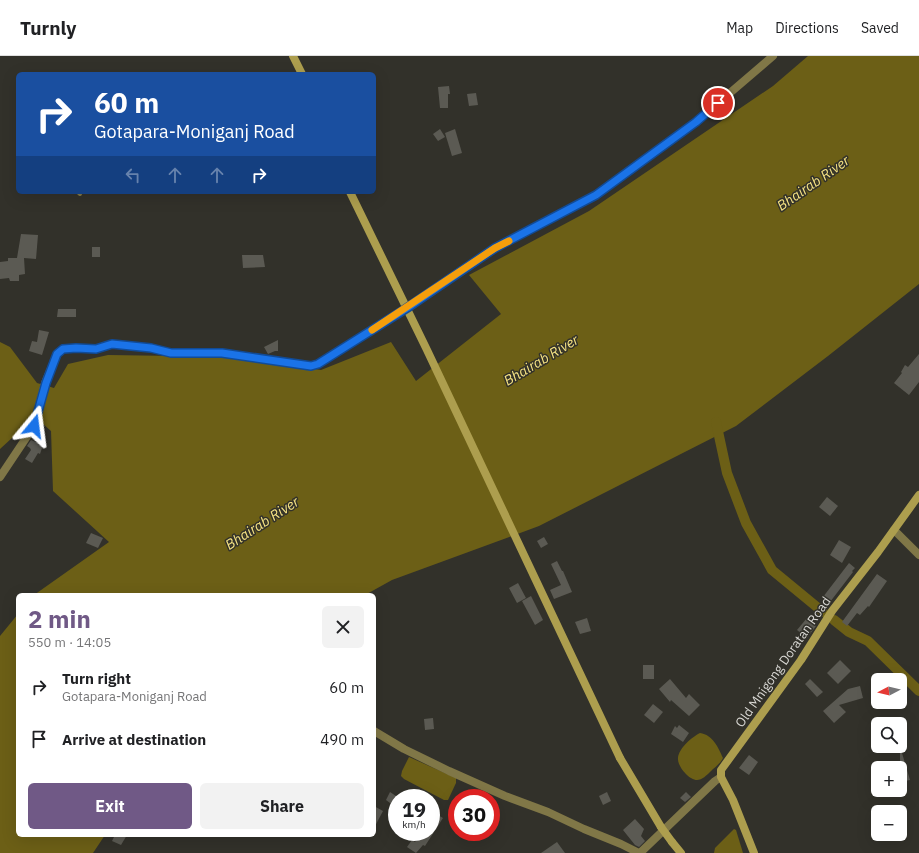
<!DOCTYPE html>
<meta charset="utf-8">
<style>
body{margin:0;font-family:"IBM Plex Sans",sans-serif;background:#f2f2f2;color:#202124;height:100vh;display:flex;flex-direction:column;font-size:15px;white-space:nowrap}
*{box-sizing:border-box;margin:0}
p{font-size:13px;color:#757577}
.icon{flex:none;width:22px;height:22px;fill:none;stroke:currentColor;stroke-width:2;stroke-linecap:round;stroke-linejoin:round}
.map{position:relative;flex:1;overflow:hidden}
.side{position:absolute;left:16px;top:537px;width:360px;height:244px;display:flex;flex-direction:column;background:#fff;border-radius:6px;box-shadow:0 4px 16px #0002}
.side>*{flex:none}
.guide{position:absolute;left:16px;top:16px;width:360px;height:122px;border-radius:6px;box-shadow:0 4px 16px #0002;background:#1a4fa0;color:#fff;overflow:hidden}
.needle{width:26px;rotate:263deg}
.buttons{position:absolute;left:871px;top:617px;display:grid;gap:8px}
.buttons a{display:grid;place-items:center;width:36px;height:36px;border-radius:6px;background:#fff;box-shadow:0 4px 16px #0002;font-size:20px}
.speed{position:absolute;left:388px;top:733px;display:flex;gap:8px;font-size:20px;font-weight:700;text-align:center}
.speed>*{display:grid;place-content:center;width:52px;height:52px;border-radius:50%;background:#fff;box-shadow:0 4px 16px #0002;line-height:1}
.speed small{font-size:10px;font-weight:400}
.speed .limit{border:6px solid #d22;background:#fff;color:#111}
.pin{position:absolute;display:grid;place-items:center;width:34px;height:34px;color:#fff;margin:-17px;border:2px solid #fff;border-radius:50%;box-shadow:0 1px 4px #0007}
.me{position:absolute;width:44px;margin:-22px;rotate:16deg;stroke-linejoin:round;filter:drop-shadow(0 0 3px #0008)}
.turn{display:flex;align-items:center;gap:14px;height:84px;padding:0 12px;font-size:18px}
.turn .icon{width:52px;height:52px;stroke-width:2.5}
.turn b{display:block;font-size:28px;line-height:34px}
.lanes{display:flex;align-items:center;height:38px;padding:0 12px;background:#0003;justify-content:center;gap:20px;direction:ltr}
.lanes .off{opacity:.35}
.round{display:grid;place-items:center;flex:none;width:42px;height:42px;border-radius:6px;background:#f2f2f2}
.headline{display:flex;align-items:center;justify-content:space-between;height:68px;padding:0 12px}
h1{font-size:24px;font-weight:700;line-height:30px;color:#705986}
.primary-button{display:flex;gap:8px;margin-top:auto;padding:8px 12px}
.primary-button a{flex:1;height:46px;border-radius:6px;background:#705986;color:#fff;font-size:16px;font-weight:700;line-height:46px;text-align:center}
.primary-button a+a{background:#f2f2f2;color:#202124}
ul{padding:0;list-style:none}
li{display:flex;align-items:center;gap:12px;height:52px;padding:0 12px}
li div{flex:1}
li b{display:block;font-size:15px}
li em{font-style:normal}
header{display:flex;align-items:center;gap:24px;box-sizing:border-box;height:56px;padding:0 20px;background:#fff;border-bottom:1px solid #e0e0e0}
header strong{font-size:19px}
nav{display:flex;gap:22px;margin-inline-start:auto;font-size:14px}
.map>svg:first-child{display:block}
.water{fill:#6c5f16}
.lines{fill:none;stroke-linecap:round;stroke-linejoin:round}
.canal{stroke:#6c5f16;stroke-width:10}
.building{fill:#5b5a53}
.service{stroke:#807747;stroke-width:4}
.minor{stroke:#807747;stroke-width:8}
.tertiary{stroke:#807747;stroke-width:8}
.secondary{stroke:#ad9e4e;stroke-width:8}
.secondary-bridge{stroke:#ad9e4e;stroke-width:8}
.route-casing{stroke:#114b97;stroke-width:10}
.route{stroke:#1a73e8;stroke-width:7}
.slow{stroke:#f59e0b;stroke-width:7}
.labels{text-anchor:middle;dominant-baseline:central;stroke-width:3;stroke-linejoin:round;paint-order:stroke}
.street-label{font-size:13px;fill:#dad9d5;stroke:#32312a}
.water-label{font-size:14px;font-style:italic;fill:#f7e483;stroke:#32312a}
</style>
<header>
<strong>Turnly</strong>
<nav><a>Map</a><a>Directions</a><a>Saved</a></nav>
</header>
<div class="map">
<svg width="919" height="797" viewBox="0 0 919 797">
<rect width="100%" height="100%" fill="#32312a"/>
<g class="water">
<path d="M808 0H919V228L828 300 736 370 539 470 392 524 365 539H34L109 486 53 435 51 375 43 368 28 365 25 370 0 393V286L10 291 37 327 54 332 68 308 108 299 243 301 321 314 391 286 416 325 501 258 469 219 589 155 773 30Z"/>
<path d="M18 558V779H105L93 797H0V580Z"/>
<path d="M700 677C713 679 718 691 723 702 720 708 715 711 710 716 707 719 702 724 697 724 689 724 677 710 678 702 679 692 692 681 700 677Z"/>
<path d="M409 701 456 722V727L448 744H444L404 723 401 720 402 715Z"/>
<path d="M734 773 736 774 743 797H714L715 792Z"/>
</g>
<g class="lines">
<g class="canal">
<path d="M716 366 727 417 746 467 772 514 823 556"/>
<path d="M834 564 849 576 868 585 919 635"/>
</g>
</g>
<g class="building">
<path d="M449 30 450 38H448V52H440L438 31Z"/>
<path d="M476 37 478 49 469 50 467 38Z"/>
<path d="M440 73 445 81 438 85 433 78Z"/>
<path d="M455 73 462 97 452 100 445 77Z"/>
<path d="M21 178 38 179 36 203 24 202 25 218 19 219V225H10L9 222 0 223V206L8 205V202H17Z"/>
<rect x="92" y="191" width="8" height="10"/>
<path d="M242 199H263L265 211 243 212Z"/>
<path d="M58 253H76V261H57Z"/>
<path d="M39 274 49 276 42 299 29 295 32 285 37 286Z"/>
<path d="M278 284V295H275L268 298 264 291Z"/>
<path d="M919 298V326L909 339 894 327 902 317 901 316 905 309 908 311Z"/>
<path d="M31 384 43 389 40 398 38 397 32 407 25 403 31 394 30 392 27 390Z"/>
<path d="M827 441 838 450 830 460 819 451Z"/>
<path d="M91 477 103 482 98 492 86 487Z"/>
<path d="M544 481 548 488 541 492 537 485Z"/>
<path d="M839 484 851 491 842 507 830 499Z"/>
<path d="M557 505 562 515H563L572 536 554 543 550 534 561 529 551 508Z"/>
<path d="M849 507 855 512 852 515 853 516 830 546 823 541Z"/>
<path d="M877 518 887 525 869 551 868 550 860 559 857 557 847 570 842 566Z"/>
<path d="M518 527 526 542 517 547 509 532Z"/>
<path d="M531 540 543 564 535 569 522 545Z"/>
<path d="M587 562 591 575 580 578 575 566Z"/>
<path d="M807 562 816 570 807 582 797 574Z"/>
<path d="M840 604 851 615 838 628 827 617Z"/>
<rect x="643" y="609" width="11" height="14"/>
<path d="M670 623 686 642 689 638 700 649 689 660 671 644 670 646 659 633Z"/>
<path d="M810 623 823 636 817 641 805 628Z"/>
<path d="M860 630 863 642 839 649 846 656 834 667 823 655 848 633Z"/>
<path d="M653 648 663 656 654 667 644 659Z"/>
<path d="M433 662 434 673 425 674 424 663Z"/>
<path d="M679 669 689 677 683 686 671 678 675 670 677 672Z"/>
<path d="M900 697H902L910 724 900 726Z"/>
<path d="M749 699 758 706 749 719 739 712Z"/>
<path d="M390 736 399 742H397L394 750 386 744Z"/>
<path d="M607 736 611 745 603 749 599 740Z"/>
<path d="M686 736 691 741 685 746 680 742Z"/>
<path d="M374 750 383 755 374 772Z"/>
<path d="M431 755 443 762 425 790 423 789 416 797 407 791 412 784 415 786 422 776H431Z"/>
<path d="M635 763 644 773 641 780 645 785 639 791 635 789 623 774Z"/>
<path d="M115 779H127L121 789 112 785Z"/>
<path d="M557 786 565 797H541Z"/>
</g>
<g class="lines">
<path class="service" d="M78 136 80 138"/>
<g class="minor">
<path d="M0 421 34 370 45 327 57 298 63 293 76 292 96 293 112 288 151 292 171 297H222L311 310 318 308 407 252 495 192 596 139 696 66 773 0"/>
<path d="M374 675 404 693 449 715 505 740 548 756 584 773 621 788 639 797"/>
</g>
<g class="tertiary">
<path d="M894 474 919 499"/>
<path d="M640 797 715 725 721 721"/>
</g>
<g class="secondary">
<path d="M293 0 302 18"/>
<path d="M620 702 661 771"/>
<path d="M672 786 681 797"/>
<path d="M754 797 733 744 721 721V714L801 604 832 555 878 496 919 439"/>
</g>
<g class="secondary-bridge">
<path d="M350 136 427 294 620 702"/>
<path d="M661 771 672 786"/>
</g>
</g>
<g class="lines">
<defs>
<path id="route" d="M34 370 46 327 57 298 63 293 76 292 96 293 112 288 151 292 171 297H222L311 310 318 308 407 252 495 192 596 139 696 66 718 47"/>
</defs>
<use href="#route" class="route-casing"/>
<use href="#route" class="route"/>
<path class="slow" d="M372 274 495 192 509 185"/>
</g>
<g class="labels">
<g class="street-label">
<text transform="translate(783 606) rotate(-55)">Old Mnigong Doratan Road</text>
</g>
<g class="water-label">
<text transform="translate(813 127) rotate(-35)">Bhairab River</text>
<text transform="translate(541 304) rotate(-31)">Bhairab River</text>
<text transform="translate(262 467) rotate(-33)">Bhairab River</text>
</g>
</g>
</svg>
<div class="buttons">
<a><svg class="needle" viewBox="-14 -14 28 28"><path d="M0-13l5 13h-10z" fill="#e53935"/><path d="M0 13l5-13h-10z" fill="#757577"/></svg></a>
<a><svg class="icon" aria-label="search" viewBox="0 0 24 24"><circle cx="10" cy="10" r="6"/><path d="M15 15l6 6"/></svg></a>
<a>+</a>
<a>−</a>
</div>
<div class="speed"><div>19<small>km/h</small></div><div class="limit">30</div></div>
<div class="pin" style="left:718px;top:47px;background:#d93025"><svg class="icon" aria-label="arrive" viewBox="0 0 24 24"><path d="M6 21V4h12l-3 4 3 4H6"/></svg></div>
<svg class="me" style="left:34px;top:370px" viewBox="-20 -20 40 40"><path d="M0-17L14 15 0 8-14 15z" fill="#1a73e8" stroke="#fff" stroke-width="4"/></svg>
<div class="guide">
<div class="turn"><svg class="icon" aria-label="right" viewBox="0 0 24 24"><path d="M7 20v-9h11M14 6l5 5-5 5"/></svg><div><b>60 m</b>Gotapara-Moniganj Road</div></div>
<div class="lanes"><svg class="icon off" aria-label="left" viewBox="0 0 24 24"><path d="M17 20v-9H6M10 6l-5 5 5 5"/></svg><svg class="icon off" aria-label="ahead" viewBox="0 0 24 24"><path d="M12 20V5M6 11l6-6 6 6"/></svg><svg class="icon off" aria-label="ahead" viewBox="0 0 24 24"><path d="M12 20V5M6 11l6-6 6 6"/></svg><svg class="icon" aria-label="right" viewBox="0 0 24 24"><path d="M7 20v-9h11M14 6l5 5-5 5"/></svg></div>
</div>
<section class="side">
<div class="headline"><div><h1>2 min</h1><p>550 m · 14:05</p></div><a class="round"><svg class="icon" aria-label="close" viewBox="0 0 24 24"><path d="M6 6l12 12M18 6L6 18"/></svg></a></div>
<ul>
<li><svg class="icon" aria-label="right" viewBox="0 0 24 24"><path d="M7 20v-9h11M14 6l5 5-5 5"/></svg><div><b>Turn right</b><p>Gotapara-Moniganj Road</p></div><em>60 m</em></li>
<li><svg class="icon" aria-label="arrive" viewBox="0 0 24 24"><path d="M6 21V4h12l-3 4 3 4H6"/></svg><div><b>Arrive at destination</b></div><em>490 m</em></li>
</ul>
<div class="primary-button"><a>Exit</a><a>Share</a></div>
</section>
</div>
